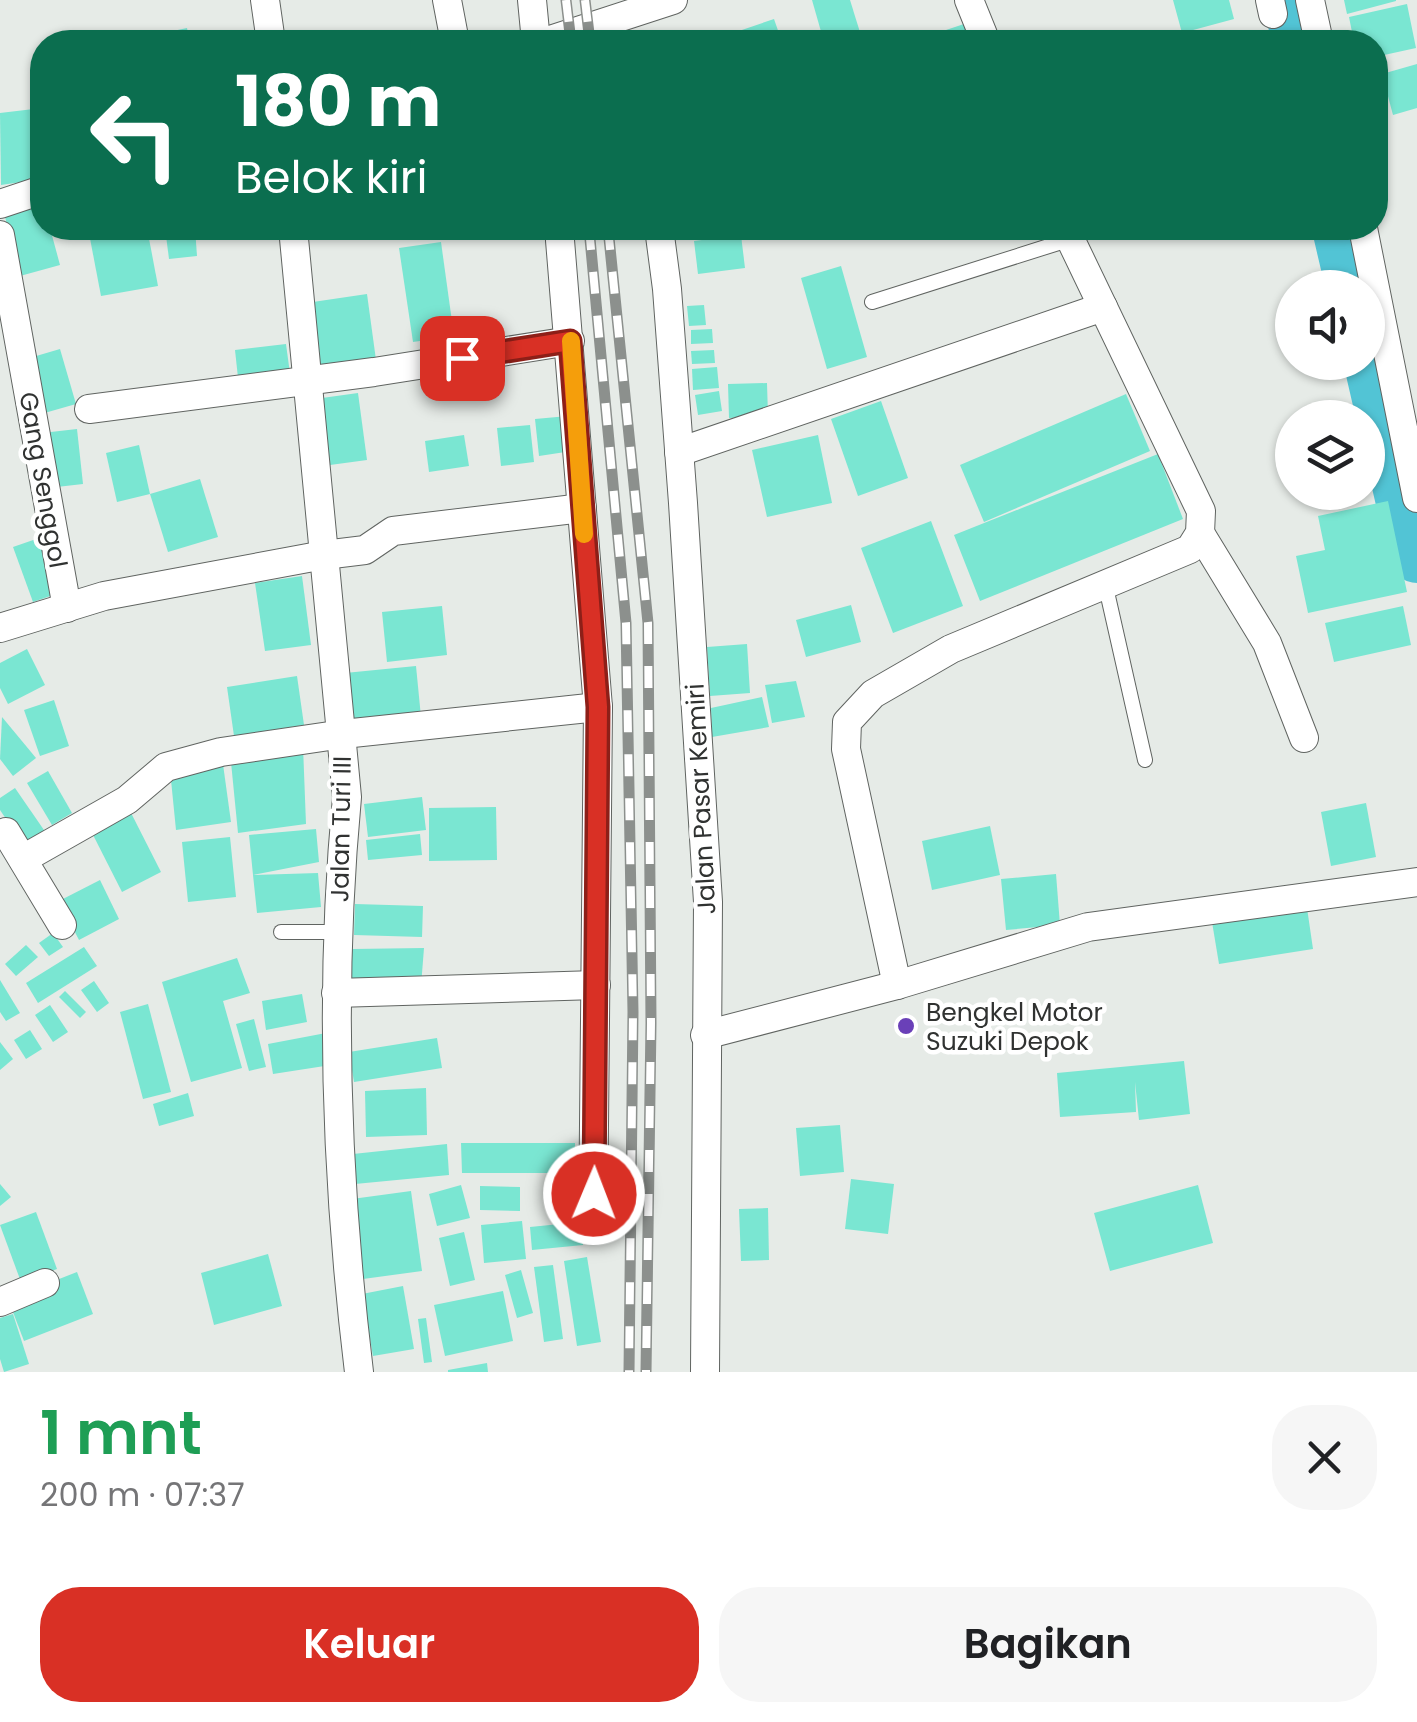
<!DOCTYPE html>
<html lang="id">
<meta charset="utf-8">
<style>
body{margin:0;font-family:Poppins,sans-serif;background:#f6f6f6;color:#202124;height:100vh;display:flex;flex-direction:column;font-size:38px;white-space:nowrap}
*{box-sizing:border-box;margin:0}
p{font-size:32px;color:#757577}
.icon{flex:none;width:55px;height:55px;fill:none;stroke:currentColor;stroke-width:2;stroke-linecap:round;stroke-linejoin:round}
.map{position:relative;height:1372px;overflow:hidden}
.panel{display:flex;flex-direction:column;background:#fff;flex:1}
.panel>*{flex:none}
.top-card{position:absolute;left:30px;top:30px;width:1358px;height:210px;border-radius:40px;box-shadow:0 2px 8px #0004;background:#0b6e4f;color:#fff;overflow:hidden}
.tools{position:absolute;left:1275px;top:270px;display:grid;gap:20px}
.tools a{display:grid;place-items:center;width:110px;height:110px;border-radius:50%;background:#fff;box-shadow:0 2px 8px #0004;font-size:50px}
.pin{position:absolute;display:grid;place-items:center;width:85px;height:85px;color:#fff;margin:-42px;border-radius:20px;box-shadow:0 5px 15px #0006}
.me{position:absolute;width:110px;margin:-55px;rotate:1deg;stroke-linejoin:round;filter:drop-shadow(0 0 8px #0008)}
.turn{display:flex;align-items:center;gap:35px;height:210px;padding:0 40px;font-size:45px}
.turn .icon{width:130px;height:130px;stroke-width:2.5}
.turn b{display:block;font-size:70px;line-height:85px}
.round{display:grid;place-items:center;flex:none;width:105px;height:105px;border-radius:40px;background:#f6f6f6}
.head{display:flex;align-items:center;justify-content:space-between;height:170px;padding:0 40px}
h1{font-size:60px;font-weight:600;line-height:75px;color:#1e9e55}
.cta{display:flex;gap:20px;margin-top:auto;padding:20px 40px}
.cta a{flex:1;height:115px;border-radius:40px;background:#d93025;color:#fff;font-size:40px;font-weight:600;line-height:115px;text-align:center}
.cta a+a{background:#f6f6f6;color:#202124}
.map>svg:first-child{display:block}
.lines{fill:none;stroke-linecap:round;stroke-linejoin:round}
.river{stroke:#52c4d5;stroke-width:58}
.building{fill:#7ae6d2}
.lane-casing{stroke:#606461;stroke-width:16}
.street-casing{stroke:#606461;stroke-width:30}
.lane{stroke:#fff;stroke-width:14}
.street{stroke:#fff;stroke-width:28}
.rail-casing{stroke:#8c908d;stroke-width:11}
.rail{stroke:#fff;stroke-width:8;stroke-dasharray:22;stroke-linecap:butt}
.route-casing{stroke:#8d1f18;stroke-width:25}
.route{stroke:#d93025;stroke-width:18}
.slow{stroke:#f59e0b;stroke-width:18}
.poi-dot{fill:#6a40b8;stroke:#fff;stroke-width:4}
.labels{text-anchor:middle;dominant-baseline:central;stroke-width:9;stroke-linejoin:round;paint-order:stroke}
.street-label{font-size:25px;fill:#303231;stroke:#fff}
.poi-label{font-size:25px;fill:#303231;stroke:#fff;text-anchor:start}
</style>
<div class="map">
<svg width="1417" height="1372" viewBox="0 0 1417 1372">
<rect width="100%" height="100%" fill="#e6ebe7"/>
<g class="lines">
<g class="river">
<path d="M1292 0 1301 42"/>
<path d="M1341 228 1355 288"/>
<path d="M1368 342 1417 554"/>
</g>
</g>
<g class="building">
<path d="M812 0H850L863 42H824Z"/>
<path d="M1173 0H1229L1234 19 1182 33Z"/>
<path d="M1344 0H1396V1L1347 14Z"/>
<path d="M1407 4 1416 48 1375 57V42H1354L1349 17Z"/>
<path d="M774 19 782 42H736L733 33Z"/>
<path d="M970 22 976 42H910Z"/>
<path d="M187 28 190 42H126V41Z"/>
<path d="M84 31 87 42H50Z"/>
<path d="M1238 33 1241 42H1203L1202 41Z"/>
<path d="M1417 64V108L1393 115 1382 74Z"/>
<path d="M42 108V179L1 185 0 113Z"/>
<path d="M42 199V228H50L60 265 20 276 3 209Z"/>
<path d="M88 228H147L158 286 101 296Z"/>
<path d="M165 228H195L197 256 169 259Z"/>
<path d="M405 228H438V230L406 235Z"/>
<path d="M688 228H751V230L690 239Z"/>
<path d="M834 228H864L837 237Z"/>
<path d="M741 235 745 268 698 274 694 241Z"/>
<path d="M441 242 454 336 413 342 399 248Z"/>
<path d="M841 266 867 357 827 369 801 278Z"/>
<path d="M367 294 376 360 315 368 306 303Z"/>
<path d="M704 305 706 325 689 326 687 306Z"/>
<path d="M712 329 713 343 691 344V330Z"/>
<path d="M286 344 291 381 239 387 235 350Z"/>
<path d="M60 349 76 404 41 414 26 359Z"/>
<path d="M714 350 715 363 692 364 691 351Z"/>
<path d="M717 367 719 388 693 390 692 369Z"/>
<path d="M767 383 768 416 729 418 728 384Z"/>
<path d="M719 391 722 411 698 415 695 395Z"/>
<path d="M358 393 367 460 330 465 322 398Z"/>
<path d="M1126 394 1150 451 984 522 960 465Z"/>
<path d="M881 401 908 478 858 496 831 419Z"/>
<path d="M568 416 572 451 539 456 535 419Z"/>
<path d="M530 425 534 462 501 466 497 428Z"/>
<path d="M77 429 83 484 48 488 42 433Z"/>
<path d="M464 435 469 466 429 472 425 441Z"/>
<path d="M818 435 832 503 767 517 752 450Z"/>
<path d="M139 445 150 494 117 502 106 453Z"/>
<path d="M1158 454 1183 519 980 601 954 535Z"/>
<path d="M200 479 218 537 168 552 150 494Z"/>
<path d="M1388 501 1407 592 1308 613 1296 556 1325 550 1318 516Z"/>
<path d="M931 521 963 606 893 633 861 548Z"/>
<path d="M39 538 59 593 33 602 13 547Z"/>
<path d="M302 576 311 645 265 651 255 583Z"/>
<path d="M851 605 861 642 806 657 796 620Z"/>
<path d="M442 606 447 655 387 662 382 612Z"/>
<path d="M1403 606 1411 645 1334 662 1325 623Z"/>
<path d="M747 644 750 693 710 696 707 647Z"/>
<path d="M27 649 45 685 8 704 0 688V663Z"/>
<path d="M416 666 421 717 349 724 345 673Z"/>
<path d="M297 676 304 725 234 736 227 687Z"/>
<path d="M796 681 805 717 772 723 765 685Z"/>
<path d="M762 697 769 727 712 737 711 708Z"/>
<path d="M54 700 69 746 40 756 24 710Z"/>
<path d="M2 717 36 758 13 776 0 759Z"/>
<path d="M303 746 306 824 238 833 230 752Z"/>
<path d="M222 757 231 822 176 830 170 770Z"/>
<path d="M48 771 72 813 52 825 27 783Z"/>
<path d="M15 788 46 833 25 847 0 810V798Z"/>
<path d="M422 797 426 830 368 837 364 804Z"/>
<path d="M1366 803 1376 857 1331 866 1321 812Z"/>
<path d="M128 807 161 872 122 892 89 827Z"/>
<path d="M496 807 497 860 429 861V808Z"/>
<path d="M990 826 1000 875 932 890 922 841Z"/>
<path d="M316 829 319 862 253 875 318 873 321 907 257 913 253 875 249 835Z"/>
<path d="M420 834 422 855 368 860 366 840Z"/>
<path d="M230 837 236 897 188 902 182 842Z"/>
<path d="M1056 874 1060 925 1006 930 1001 879Z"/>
<path d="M100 880 119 919 79 940 59 901Z"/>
<path d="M1306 901 1313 949 1219 964 1211 916Z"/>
<path d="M355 904 423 906 422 937 354 935Z"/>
<path d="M53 933 63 947 49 956 39 943Z"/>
<path d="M26 945 38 957 16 976 5 964Z"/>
<path d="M84 947 97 966 38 1003 26 983Z"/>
<path d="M424 948 421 986 351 990 352 949Z"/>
<path d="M237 958 250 993 223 1001 242 1068 191 1082 162 982Z"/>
<path d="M0 980 20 1013 6 1021 0 1012Z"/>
<path d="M94 981 109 1003 97 1012 81 990Z"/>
<path d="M65 991 86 1012 80 1018 59 997Z"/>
<path d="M302 994 307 1022 266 1030 262 1001Z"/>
<path d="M148 1004 171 1092 143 1099 120 1012Z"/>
<path d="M50 1005 68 1032 53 1042 35 1015Z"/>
<path d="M254 1019 266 1067 249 1071 236 1024Z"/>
<path d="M30 1030 42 1049 26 1059 14 1040Z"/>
<path d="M326 1033 331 1065 273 1074 268 1044Z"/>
<path d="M437 1038 442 1068 354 1082 349 1052Z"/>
<path d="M0 1042 13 1059 0 1070Z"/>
<path d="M1184 1061 1190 1114 1139 1120 1135 1082 1136 1112 1060 1117 1057 1073Z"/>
<path d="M426 1088 427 1135 366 1137 365 1091Z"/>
<path d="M188 1093 194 1116 159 1126 153 1104Z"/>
<path d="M840 1125 844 1172 800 1176 796 1128Z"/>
<path d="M461 1143H575V1173H462Z"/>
<path d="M447 1144 449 1175 355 1184 353 1154Z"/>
<path d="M851 1179 894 1184 888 1234 845 1229Z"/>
<path d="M0 1184 11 1197 0 1206Z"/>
<path d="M461 1185 470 1218 437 1226 429 1194Z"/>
<path d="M1198 1185 1213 1243 1110 1271 1094 1213Z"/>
<path d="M480 1186 520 1187V1211L480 1210Z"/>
<path d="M411 1191 422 1271 363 1279 352 1199Z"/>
<path d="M768 1208 769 1260 741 1261 739 1209Z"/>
<path d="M36 1212 57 1269 21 1282 0 1225Z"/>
<path d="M522 1221 526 1259 484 1263 481 1225Z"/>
<path d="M580 1222 583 1245 532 1250 530 1227Z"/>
<path d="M464 1232 475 1280 450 1286 439 1238Z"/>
<path d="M268 1254 282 1306 214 1325 201 1273Z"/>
<path d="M587 1257 601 1342 577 1346 564 1261Z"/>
<path d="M553 1265 563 1339 544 1342 534 1267Z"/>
<path d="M521 1270 533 1313 517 1318 505 1275Z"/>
<path d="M77 1272 93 1314 24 1341 8 1299Z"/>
<path d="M403 1286 414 1349 373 1356 362 1294Z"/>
<path d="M503 1291 513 1341 445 1356 434 1305Z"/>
<path d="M13 1314 29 1364 4 1372 0 1359V1318Z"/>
<path d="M426 1318 432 1362 424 1363 418 1319Z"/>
<path d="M487 1363 488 1372H448V1370Z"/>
</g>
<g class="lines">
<defs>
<g id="lane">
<path d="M872 302 1071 239"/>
<path d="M1105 583 1145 760"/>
<path d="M281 932H339"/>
</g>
<g id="street">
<path d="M265 0 271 42"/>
<path d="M447 0 455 42"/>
<path d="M532 0 536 42"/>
<path d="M969 0 986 42"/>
<path d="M1270 0 1273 14"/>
<path d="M1310 0 1319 42"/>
<path d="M544 42 673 0"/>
<path d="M0 204 42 190"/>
<path d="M293 228 347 797C329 988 336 1182 359 1372"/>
<path d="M559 228 598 707 593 1229"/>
<path d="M659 228 667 289 683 503 708 902 705 1372"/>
<path d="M1363 228 1417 498"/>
<path d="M0 235 67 608"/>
<path d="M89 409 374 372 570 341"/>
<path d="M679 452 1103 307"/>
<path d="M1200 533 1267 643 1304 738"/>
<path d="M0 628 104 596 324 555 365 550 393 531 582 508"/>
<path d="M0 835 6 832 62 925"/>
<path d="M23 859 127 800 166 767 221 752 343 734 598 707"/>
<path d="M897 985 846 749 847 722 873 694 951 649 1190 549 1200 533 1201 511 1065 228"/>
<path d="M336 993 596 985"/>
<path d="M705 1035 897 985 1088 927 1417 882"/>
<path d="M0 1302 45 1283"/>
</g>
</defs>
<use href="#lane" class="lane-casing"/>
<use href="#street" class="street-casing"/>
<use href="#lane" class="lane"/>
<use href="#street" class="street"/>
<defs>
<g id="rail">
<path d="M566 0 571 42"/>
<path d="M585 0 590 42"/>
<path d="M589 228 626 623 633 1012 629 1372"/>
<path d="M608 228 648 623 651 1023 646 1372"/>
</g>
</defs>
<use href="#rail" class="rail-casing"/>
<use href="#rail" class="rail"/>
</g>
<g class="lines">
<defs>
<path id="route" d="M462 358 570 341 598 707 594 1194"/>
</defs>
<use href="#route" class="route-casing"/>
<use href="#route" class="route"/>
<path class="slow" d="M571 341 584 534"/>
</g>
<circle class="poi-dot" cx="906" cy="1026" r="10"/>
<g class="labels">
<g class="street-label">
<text transform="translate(43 480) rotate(80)">Gang Senggol</text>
<text transform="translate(701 799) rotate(-93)">Jalan Pasar Kemiri</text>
<text transform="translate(341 829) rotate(-89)">Jalan Turi III</text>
</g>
<g class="poi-label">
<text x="926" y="1012">Bengkel Motor<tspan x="926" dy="29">Suzuki Depok</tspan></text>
</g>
</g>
</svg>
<div class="tools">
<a><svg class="icon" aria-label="sound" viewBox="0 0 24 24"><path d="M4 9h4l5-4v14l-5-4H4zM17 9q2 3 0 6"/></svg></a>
<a><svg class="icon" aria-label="layers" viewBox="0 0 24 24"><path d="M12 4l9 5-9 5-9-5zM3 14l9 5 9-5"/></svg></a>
</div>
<div class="pin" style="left:462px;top:358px;background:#d93025"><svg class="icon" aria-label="arrive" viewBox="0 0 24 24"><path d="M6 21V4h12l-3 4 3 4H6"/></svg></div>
<svg class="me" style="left:594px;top:1194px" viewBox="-20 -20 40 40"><circle r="17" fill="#d93025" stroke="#fff" stroke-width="3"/><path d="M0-11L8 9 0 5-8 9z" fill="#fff"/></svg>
<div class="top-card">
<div class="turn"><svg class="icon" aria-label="left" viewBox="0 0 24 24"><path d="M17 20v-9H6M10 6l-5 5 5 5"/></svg><div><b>180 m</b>Belok kiri</div></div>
</div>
</div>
<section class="panel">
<div class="head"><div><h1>1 mnt</h1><p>200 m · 07:37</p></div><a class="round"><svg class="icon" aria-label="close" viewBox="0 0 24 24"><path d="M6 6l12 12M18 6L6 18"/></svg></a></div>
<div class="cta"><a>Keluar</a><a>Bagikan</a></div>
</section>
